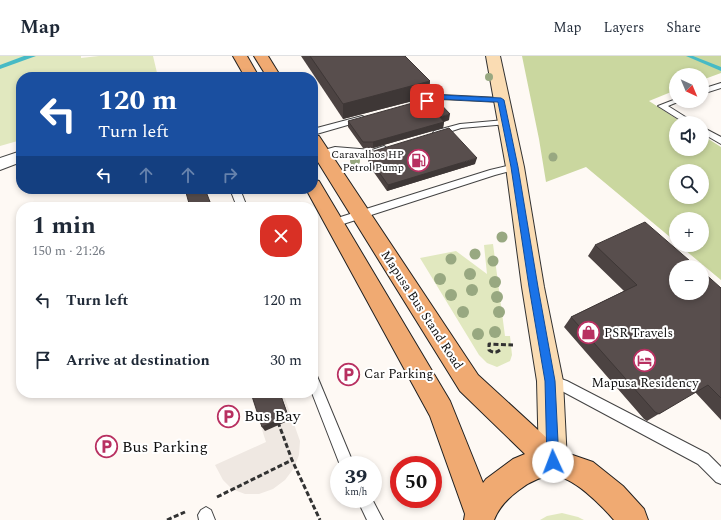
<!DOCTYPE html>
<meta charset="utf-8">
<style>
body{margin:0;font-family:Spectral,serif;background:#f6f6f7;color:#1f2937;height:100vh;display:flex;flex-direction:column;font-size:15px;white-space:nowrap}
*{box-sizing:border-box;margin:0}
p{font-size:13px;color:#747a83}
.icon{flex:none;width:22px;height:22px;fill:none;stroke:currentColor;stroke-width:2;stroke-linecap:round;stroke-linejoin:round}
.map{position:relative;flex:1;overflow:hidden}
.drawer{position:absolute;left:16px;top:146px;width:302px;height:196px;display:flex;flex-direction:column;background:#fff;border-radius:16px;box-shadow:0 2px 6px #0003}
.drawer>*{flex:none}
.guide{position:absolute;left:16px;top:16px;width:302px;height:122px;border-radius:16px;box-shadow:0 2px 6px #0003;background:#1a4fa0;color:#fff;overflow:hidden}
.needle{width:26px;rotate:136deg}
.fabs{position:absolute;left:669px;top:12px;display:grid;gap:8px}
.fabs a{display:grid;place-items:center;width:40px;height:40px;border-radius:50%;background:#fff;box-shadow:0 2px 6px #0003;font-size:20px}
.speed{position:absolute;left:330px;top:400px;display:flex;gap:8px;font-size:20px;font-weight:700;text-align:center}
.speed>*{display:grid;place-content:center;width:52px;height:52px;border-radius:50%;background:#fff;box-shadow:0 2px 6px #0003;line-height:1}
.speed small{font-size:10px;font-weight:400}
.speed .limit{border:6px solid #d22;background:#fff;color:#111}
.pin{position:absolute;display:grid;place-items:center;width:34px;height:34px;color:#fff;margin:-17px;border-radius:8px;box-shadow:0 2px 6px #0006}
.me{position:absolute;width:44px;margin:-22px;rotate:358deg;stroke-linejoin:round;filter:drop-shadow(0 0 3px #0008)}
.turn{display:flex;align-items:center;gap:14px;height:84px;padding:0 16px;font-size:18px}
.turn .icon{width:52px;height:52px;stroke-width:2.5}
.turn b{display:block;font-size:28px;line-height:34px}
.lanes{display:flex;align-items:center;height:38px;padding:0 16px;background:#0003;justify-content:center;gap:20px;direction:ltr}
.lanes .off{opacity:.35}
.round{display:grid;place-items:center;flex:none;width:42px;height:42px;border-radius:16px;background:#f6f6f7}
.head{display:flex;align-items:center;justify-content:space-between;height:68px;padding:0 16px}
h1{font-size:24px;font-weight:700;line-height:30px}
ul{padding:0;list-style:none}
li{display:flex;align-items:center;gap:12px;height:60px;padding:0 16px}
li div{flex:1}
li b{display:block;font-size:15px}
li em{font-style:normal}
header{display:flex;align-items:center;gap:24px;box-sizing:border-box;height:56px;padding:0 20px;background:#fff;border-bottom:1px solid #e0e1e3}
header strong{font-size:19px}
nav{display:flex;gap:22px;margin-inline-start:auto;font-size:14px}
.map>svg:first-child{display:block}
.green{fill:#e1e8bf}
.forest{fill:#cad79f;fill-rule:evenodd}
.plaza{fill:#efe8e2}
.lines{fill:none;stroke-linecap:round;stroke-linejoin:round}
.stream{fill:#47bac5;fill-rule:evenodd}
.service-casing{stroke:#434343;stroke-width:2}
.minor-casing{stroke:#434343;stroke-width:2}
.secondary-casing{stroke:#323232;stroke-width:2}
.primary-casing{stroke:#212121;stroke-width:2}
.path{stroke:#323232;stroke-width:3;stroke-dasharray:5 2.5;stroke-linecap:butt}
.service{fill:#fff;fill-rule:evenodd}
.minor{fill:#fff;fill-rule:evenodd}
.secondary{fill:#fadcb3;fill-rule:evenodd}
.primary{fill:#f0aa72;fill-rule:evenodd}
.tree{fill:#98a881}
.wall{fill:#4c4342}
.shaded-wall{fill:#3e3736}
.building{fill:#584e4d;stroke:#3e3736}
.route{fill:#1a73e8;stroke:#114b97}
.labels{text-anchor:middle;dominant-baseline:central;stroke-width:4;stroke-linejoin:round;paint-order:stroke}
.far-poi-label{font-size:11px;fill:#101010;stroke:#fff;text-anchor:end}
.street-label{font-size:13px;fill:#101010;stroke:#fff}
.poi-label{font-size:13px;fill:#101010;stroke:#fff;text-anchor:start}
.near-poi-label{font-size:16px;fill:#101010;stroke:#fff;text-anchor:start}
</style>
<header>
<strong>Map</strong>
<nav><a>Map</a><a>Layers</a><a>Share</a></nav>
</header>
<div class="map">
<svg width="721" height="464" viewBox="0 0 721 464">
<rect width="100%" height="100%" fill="#fef9f4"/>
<g class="green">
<path d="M0 0H81V2L99 0H153L158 21H21V84L0 90Z"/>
<path d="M493 188 505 280H510L512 299 510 305 497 311 487 307 479 299 420 202 456 195 487 218 484 189Z"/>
<path d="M562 457 578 461 584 464H540L547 460Z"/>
</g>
<path class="forest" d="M522 0H721V17L702 24V19H676V34L649 45 683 67H676V93H702V79L721 91V224L679 189H702V163H676V186L586 111 546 126 539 83ZM676 115H702V141H676Z"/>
<path class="plaza" d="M250 337H283L300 385 299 399 294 412 285 424 273 433 259 438H245L232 433 223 424 215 409 266 386Z"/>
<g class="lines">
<g class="stream">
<path d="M24 0H36L0 13V9Z"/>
<path d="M686 0H693L721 11V15Z"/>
</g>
<defs>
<g id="service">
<path d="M721 27V32L702 38V33Z"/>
<path d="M441 39 501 42 505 44 501 46 441 43 421 48 417 46 418 44Z"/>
<path d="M676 43V45H680L668 50 695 67H685L658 50Z"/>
<path d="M362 60 366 62 365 64 313 79V73Z"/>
<path d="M505 64H508V68L461 72 437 80 433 77 434 75 460 68Z"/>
<path d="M702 71 721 81V88L702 77Z"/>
<path d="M384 90 388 93 387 95 373 100 335 97 313 103V97L335 91 372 94Z"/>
<path d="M515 108 518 109 519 111 518 113 495 119 334 171 331 170 329 167 331 164 490 114Z"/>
<path d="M230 133H240L247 151H237Z"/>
<path d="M313 318 317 320 354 409H340L312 337H313Z"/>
<path d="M550 319 567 325 708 398 721 411V428L716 426 698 408 560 334 546 329 544 325 546 321Z"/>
<path d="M357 443H372L383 464H367Z"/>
<path d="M206 451 211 454 215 464H199L198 459 201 454Z"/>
</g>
<path id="minor" d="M21 95V106L0 114V102Z"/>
<path id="secondary" d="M486 0H500L524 111 544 231 563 325 567 406 563 416 553 420 543 416 539 406 537 325 522 231 506 111Z"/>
<g id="primary">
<path d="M233 0H247L259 21H245Z"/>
<path d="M254 0H268L281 21H267Z"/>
<path d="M313 79 319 80 478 319 561 395 593 406 623 430 644 453 648 464H614C601 449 573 420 553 420 540 420 528 427 519 434 508 442 499 451 494 464H464L465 458 430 360 306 133H313V123L319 125 450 345 483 427 486 423 513 403 525 398 460 335 313 98Z"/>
</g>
</defs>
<use href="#service" class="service-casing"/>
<use href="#minor" class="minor-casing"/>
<use href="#secondary" class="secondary-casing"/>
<use href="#primary" class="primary-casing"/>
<g class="path">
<path d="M500 294C496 297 493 297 489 294V288L513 289"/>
<path d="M278 366 292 404 320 464"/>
<path d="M217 441 292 404"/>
<path d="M167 464 185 456"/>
</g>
<use href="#service" class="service"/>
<use href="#minor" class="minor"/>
<use href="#secondary" class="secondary"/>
<use href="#primary" class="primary"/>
</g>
<g class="tree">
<circle cx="489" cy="21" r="4"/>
<circle cx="553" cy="101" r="4.5"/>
<circle cx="355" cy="105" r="5"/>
<circle cx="502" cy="181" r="5.5"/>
<circle cx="475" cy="198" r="5.5"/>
<circle cx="451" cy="203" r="5.5"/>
<circle cx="493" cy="205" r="5.5"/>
<circle cx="470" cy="218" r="6"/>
<circle cx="440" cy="223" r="6"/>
<circle cx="495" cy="226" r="6"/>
<circle cx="472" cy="234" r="6"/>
<circle cx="451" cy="239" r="6"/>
<circle cx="497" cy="241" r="6"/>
<circle cx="463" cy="256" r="6"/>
<circle cx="499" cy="256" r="6"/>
<circle cx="495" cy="276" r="6"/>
<circle cx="478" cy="278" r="6"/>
</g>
<g class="wall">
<path d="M301 0H405L430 25 428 41 343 63Z"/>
<path d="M449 64 444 66 443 72 373 92H363L348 71V65Z"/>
<path d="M369 95 475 108 387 135 368 108Z"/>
<path d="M595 189 721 232V364L695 336 647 365 644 363 564 271 571 261 624 235 588 200Z"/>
</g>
<g class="shaded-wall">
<path d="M430 25 428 41 343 63V48Z"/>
<path d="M450 58 449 64 439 67 440 61Z"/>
<path d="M444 66 443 72 373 92V86Z"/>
<path d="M477 102 475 108 387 135 388 129Z"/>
<path d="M280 337 290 364 265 375 262 371Z"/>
</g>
<g class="building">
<path d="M310 0H405L430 25 343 48Z"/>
<path d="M434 41 450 58 440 61 444 66 373 86H363L348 65Z"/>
<path d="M449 72 477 102 388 129 369 102 373 100 369 95H374Z"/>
<path d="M185 133H205L212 151H190Z"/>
<path d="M645 166 697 211H676V237H702V215L721 232V342L708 329 659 358 655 356 571 261 637 229 595 189Z"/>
<path d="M251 337H280L288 360 262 371Z"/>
</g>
<path class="route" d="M441 39 501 42 504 44 518 111 538 231 555 325 559 406 557 410 553 412 549 410 547 406 545 325 529 231 511 111 498 46 441 43 427 47 424 45Z"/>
<defs>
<symbol id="fuel-ring" viewBox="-11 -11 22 22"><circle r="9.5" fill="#fff" stroke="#b83061" stroke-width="1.5"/><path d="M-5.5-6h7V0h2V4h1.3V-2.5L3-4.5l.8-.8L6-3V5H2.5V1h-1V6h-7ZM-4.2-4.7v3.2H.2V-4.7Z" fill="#b83061"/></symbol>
<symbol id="shop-ring" viewBox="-11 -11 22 22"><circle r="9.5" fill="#fff" stroke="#b83061" stroke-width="1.5"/><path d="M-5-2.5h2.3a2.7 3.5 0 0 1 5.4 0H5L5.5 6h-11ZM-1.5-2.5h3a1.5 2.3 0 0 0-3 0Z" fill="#b83061"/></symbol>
<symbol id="hotel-ring" viewBox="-11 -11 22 22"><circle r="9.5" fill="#fff" stroke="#b83061" stroke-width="1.5"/><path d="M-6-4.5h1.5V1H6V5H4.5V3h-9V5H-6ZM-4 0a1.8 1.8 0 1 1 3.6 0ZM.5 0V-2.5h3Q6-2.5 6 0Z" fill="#b83061"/></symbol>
<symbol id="parking-ring" viewBox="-11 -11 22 22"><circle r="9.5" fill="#fff" stroke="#b83061" stroke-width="1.5"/><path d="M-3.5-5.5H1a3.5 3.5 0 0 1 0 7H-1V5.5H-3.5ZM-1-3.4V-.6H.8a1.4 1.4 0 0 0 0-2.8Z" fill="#b83061"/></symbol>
</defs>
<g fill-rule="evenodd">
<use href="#fuel-ring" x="406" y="92" width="25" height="25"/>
<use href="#shop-ring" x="576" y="264" width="25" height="25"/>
<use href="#hotel-ring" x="632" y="292" width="25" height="25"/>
<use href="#parking-ring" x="336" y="306" width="25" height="25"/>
<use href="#parking-ring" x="216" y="348" width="25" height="25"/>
<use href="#parking-ring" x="94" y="378" width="25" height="25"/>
</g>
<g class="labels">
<g class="far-poi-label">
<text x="404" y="98">Caravalhos HP<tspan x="404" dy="13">Petrol Pump</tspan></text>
</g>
<g class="street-label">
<text transform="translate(422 254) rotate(57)">Mapusa Bus Stand Road</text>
</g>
<g class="poi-label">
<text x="604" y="277">PSR Travels</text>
<text x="364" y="318">Car Parking</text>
<text x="645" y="327" text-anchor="middle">Mapusa Residency</text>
</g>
<g class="near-poi-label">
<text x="244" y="360">Bus Bay</text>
<text x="122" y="391">Bus Parking</text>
</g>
</g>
</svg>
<div class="fabs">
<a><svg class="needle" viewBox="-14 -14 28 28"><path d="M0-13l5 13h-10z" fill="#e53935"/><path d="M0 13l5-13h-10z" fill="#747a83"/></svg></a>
<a><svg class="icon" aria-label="sound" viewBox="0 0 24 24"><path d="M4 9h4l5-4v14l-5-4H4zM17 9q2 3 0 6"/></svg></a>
<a><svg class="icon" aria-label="search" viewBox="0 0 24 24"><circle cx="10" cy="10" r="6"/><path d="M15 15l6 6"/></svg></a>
<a>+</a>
<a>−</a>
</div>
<div class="speed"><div>39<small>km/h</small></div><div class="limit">50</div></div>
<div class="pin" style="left:427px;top:45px;background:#d93025"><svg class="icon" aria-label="arrive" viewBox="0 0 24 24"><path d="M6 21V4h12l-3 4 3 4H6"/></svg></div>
<svg class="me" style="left:553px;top:406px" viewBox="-20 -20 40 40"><circle r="19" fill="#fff"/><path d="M0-13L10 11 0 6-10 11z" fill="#1a73e8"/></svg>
<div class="guide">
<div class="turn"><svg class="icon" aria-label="left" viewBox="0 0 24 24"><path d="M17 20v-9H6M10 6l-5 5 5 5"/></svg><div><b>120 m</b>Turn left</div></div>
<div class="lanes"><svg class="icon" aria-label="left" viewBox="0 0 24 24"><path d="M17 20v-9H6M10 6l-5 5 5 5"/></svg><svg class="icon off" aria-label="ahead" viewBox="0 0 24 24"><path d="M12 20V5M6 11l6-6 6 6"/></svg><svg class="icon off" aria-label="ahead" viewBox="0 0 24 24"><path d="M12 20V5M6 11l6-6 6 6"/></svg><svg class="icon off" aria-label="right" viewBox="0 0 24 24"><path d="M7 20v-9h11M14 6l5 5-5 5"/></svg></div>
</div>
<section class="drawer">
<div class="head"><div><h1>1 min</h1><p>150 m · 21:26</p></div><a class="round" style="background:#d93025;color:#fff"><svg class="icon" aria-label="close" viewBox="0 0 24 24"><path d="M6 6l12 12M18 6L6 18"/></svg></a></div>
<ul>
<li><svg class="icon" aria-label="left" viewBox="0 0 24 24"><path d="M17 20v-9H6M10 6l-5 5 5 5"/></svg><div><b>Turn left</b></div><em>120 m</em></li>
<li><svg class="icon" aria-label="arrive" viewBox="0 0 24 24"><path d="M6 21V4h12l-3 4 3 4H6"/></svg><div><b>Arrive at destination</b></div><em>30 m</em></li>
</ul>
</section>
</div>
